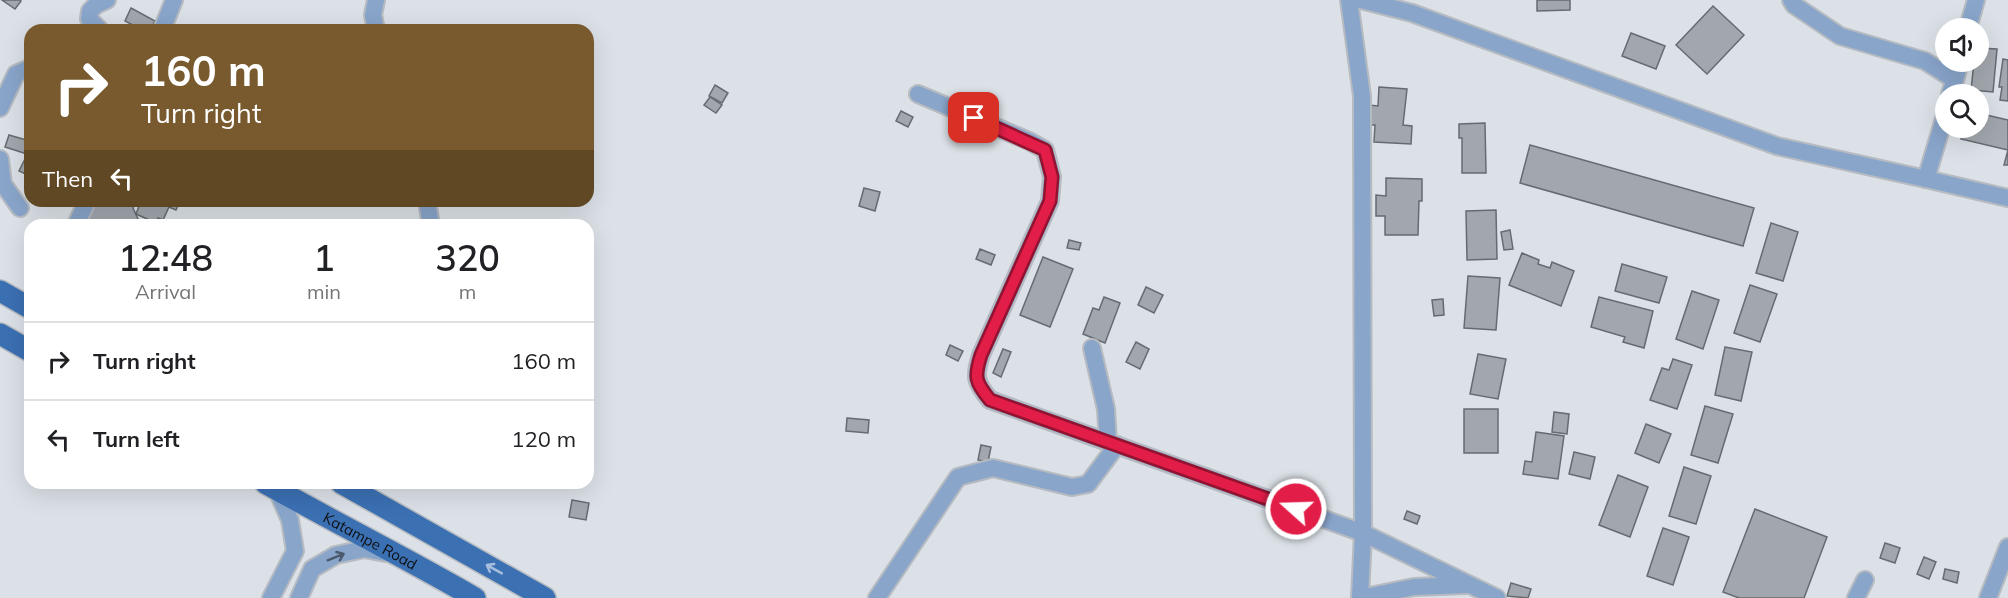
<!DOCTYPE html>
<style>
body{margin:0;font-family:Mulish,sans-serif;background:#f2f2f2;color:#202124;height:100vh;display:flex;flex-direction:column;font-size:22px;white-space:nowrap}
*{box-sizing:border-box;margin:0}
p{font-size:20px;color:#757577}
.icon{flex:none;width:33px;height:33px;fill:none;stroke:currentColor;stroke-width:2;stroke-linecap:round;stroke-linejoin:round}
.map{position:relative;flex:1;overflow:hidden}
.side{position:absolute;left:24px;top:219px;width:570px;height:270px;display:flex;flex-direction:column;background:#fff;border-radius:18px;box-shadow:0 6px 24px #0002}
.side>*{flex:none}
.hud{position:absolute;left:24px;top:24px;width:570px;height:183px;border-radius:18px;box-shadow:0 6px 24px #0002;background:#785a2e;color:#fff;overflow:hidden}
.controls{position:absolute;left:1935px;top:18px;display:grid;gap:12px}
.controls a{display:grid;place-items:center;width:54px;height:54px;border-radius:50%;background:#fff;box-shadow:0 6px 24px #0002;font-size:30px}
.pin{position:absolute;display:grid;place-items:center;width:51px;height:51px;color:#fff;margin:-26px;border-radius:12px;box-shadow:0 3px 9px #0006}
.me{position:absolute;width:66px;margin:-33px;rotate:290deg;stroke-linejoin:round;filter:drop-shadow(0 0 4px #0008)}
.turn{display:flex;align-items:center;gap:21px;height:126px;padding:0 18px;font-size:27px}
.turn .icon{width:78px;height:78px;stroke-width:2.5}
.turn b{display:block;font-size:42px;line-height:51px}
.then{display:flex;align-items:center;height:57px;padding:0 18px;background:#0003;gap:12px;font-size:22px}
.eta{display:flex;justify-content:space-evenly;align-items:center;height:102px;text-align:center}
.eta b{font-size:36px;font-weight:600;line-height:42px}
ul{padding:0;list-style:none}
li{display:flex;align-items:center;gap:18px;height:78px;padding:0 18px;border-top:2px solid #e0e0e0}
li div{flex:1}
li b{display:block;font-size:22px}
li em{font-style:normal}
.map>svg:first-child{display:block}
.building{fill:#a2a7ae;stroke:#666b71;stroke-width:1.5}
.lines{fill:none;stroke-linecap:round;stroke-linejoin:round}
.minor-casing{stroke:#b6bbc1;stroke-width:20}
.major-casing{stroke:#b6bbc1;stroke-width:24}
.minor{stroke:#89a5ca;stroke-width:16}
.major{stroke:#3b70b3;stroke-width:21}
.oneway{stroke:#4c5a6e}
.oneway2{stroke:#a7bfdd}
.route-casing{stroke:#92132f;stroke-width:15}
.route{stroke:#e11d48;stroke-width:10}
.labels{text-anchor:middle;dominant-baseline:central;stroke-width:6;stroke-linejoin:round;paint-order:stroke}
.street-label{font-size:15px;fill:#0f1013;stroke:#fff}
</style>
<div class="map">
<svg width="2008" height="598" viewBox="0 0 2008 598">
<rect width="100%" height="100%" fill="#dbe1e7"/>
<g class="building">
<path d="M2 0H20L21 1 15 9Z"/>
<path d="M1537 0H1570V10L1537 11Z"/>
<path d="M1713 6 1744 35 1707 74 1676 45Z"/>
<path d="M131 8 155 21 150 30H142L125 21Z"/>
<path d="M1631 33 1665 46 1656 69 1622 56Z"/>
<path d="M1978 48 1997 49 1993 92 1971 90 1974 62H1978Z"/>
<path d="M2003 59 2008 60V101L2000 100 2002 87H1999Z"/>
<path d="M715 85 728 93 722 103 709 96Z"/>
<path d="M1379 87 1407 89 1403 125 1412 126 1411 144 1374 142 1375 125H1368L1369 105 1378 106Z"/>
<path d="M710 97 722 105 716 113 704 105Z"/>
<path d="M901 111 913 117 908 127 896 121Z"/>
<path d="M1978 113 2008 120V165H2004L2008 150 1961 139 1963 128H1978Z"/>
<path d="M1485 123 1486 173H1462V138H1459V124Z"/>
<path d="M9 135 30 141 27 154 5 147Z"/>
<path d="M1530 145 1754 208 1743 246 1520 183Z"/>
<path d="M25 159 30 161V176L19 171Z"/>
<path d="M1386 178 1422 179V201H1419L1418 235H1385V216H1376V195L1386 196Z"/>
<path d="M864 188 880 192 875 211 859 206Z"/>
<path d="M94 201H136L133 208 139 221 137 225H84Z"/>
<path d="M141 201H180L176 210 169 207 163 220 158 218 156 223 136 214Z"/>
<path d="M1496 210 1497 259 1467 260 1466 211Z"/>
<path d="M1771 223 1798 232 1783 281 1756 273Z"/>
<path d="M1510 230 1513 249 1504 250 1501 232Z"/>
<path d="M1069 240 1081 243 1079 250 1067 248Z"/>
<path d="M980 249 995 255 991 265 976 259Z"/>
<path d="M1522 253 1539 260 1538 264 1550 268 1552 262 1574 271 1561 306 1509 285Z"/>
<path d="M1043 257 1073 269 1050 327 1020 315Z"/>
<path d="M1622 264 1667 277 1659 303 1615 291Z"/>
<path d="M1468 276 1500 278 1496 330 1464 328Z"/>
<path d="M1750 285 1777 294 1760 342 1734 333Z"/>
<path d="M1146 287 1163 295 1154 313 1138 305Z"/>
<path d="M1692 291 1719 300 1703 349 1676 339Z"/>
<path d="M1104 297 1120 303 1105 343 1083 334 1093 308 1099 310Z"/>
<path d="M1599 297 1653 311 1644 348 1623 342 1625 337 1591 327Z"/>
<path d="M1443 299 1444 315 1434 316 1432 300Z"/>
<path d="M1136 342 1149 349 1140 369 1126 362Z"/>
<path d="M950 345 963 351 958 361 946 355Z"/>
<path d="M1725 347 1752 352 1741 401 1715 395Z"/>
<path d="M1003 349 1011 352 1001 377 993 373Z"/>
<path d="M1478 354 1506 359 1498 399 1470 394Z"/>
<path d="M1673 359 1692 365 1677 409 1650 400 1662 368 1669 370Z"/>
<path d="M1705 406 1733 414 1718 463 1691 455Z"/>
<rect x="1464" y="409" width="34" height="44"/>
<path d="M1554 412 1569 414 1567 434 1552 432Z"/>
<path d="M847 418 869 420 868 433 846 431Z"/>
<path d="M1646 424 1671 434 1659 463 1635 453Z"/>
<path d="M1536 432 1564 436 1558 479 1523 474 1525 461 1532 462Z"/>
<path d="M981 445 991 447 988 462 978 460Z"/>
<path d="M1574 452 1595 457 1590 479 1569 474Z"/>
<path d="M1684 467 1711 476 1696 524 1669 516Z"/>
<path d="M1618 475 1648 487 1630 537 1599 525Z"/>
<path d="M572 500 589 503 586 520 569 517Z"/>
<path d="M1755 509 1827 537 1804 598H1739L1723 592Z"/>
<path d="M1407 511 1420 516 1417 524 1404 519Z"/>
<path d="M1663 528 1689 537 1673 585 1647 576Z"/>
<path d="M1885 543 1900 548 1895 563 1880 558Z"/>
<path d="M1924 557 1936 562 1929 579 1917 574Z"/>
<path d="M1945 569 1959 572 1957 583 1943 579Z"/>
<path d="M1511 583 1531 589 1528 598 1507 596Z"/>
</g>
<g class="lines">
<defs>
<g id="minor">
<path d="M1349 0 1362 96 1363 533 1360 598"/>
<path d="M1361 0 1412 13 1777 146 1926 179"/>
<path d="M1791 0 1794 5 1840 36 1925 61 1955 80 1950 94"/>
<path d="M1968 28 1976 0"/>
<path d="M100 30 89 19 90 11 96 5 107 0"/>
<path d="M162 30 174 0"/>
<path d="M376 30 373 15 376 0"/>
<path d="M1955 80 1960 62"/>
<path d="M918 94 1029 141 1045 150 1052 177 1050 201 981 355C974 377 975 382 990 400L1363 533 1497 598"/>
<path d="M0 108 16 74 30 68"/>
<path d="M1946 112 1926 179 2008 198"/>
<path d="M0 159 3 184 20 208"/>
<path d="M427 201 431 225"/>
<path d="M76 225 87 201"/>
<path d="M1092 348 1106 409 1108 442"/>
<path d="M271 598 295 551 290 520 277 490"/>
<path d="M299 598 312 569 336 555 364 549 386 553"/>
<path d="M877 598 958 477 993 468 1072 487 1088 484 1117 445"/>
<path d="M1360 598 1414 587 1466 585"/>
<path d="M1856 598 1865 580"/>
<path d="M1988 598 2008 547"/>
</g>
<g id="major">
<path d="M0 291 30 308"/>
<path d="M0 334 30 351"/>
<path id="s1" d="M265 483C334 522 406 558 475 598"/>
<path d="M341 483 545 598"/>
</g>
</defs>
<use href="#minor" class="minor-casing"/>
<use href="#major" class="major-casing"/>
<use href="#minor" class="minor"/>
<use href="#major" class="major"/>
</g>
<defs><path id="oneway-shaft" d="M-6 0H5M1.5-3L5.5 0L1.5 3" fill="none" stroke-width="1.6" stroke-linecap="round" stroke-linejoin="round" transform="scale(1.5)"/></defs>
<use class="oneway" href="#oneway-shaft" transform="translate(336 557) rotate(-22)"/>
<use class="oneway2" href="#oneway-shaft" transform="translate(494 569) rotate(-151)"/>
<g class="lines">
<defs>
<path id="route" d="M974 118 1045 150 1052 177 1050 201 981 355C974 377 975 382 990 400L1296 509"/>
</defs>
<use href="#route" class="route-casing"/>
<use href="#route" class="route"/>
</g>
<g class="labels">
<g class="street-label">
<text stroke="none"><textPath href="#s1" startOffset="120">Katampe Road</textPath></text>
</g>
</g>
</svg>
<div class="controls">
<a><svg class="icon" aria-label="sound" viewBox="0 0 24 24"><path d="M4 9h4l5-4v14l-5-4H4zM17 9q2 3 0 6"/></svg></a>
<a><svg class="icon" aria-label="search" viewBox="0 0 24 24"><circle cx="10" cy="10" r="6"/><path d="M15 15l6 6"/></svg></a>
</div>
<div class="pin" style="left:974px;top:118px;background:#d93025"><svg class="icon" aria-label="arrive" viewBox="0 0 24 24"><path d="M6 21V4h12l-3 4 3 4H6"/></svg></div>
<svg class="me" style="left:1296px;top:509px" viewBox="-20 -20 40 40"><circle r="17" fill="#e11d48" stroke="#fff" stroke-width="3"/><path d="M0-11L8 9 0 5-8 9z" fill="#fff"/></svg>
<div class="hud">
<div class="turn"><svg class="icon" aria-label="right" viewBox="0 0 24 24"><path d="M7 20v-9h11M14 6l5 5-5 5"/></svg><div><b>160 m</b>Turn right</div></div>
<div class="then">Then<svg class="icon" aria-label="left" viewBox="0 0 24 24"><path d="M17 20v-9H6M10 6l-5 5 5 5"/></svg></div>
</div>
<section class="side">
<div class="eta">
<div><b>12:48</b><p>Arrival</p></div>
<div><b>1</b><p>min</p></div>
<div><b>320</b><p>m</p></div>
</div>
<ul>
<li><svg class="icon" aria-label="right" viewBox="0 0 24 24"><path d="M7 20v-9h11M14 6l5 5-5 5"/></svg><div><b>Turn right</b></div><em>160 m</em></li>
<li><svg class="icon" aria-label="left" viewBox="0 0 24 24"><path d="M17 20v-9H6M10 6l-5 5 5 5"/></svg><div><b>Turn left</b></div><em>120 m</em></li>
</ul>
</section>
</div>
